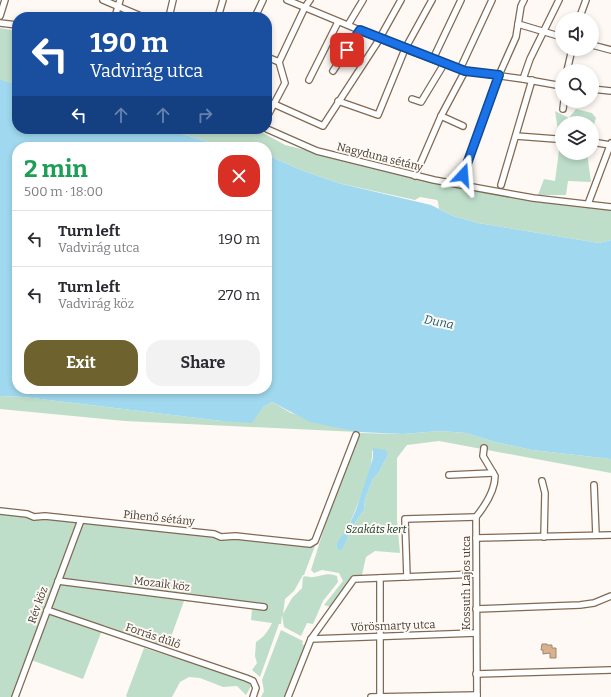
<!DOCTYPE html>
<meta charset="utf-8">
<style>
body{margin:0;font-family:Bitter,serif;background:#f2f2f3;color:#2b2b33;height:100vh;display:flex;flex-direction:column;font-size:15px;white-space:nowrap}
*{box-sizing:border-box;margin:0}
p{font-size:13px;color:#7c7c81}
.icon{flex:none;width:22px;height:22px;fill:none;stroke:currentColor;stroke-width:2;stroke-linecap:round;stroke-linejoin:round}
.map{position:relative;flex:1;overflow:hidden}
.drawer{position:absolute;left:12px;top:142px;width:260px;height:252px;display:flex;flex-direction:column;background:#fff;border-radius:16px;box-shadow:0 2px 6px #0003}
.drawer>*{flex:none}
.top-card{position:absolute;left:12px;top:12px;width:260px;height:122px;border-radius:16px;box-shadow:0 2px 6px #0003;background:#1a4fa0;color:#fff;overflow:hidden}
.controls{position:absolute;left:555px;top:12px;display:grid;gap:8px}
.controls a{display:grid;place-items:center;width:44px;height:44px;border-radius:50%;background:#fff;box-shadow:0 2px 6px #0003;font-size:20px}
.pin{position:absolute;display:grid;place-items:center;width:34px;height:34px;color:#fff;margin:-17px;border-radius:8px;box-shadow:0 2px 6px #0006}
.me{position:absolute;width:44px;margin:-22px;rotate:19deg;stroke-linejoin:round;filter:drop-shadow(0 0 3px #0008)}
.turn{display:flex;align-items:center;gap:14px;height:84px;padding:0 12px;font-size:18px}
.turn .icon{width:52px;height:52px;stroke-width:2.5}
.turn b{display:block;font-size:28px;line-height:34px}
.lanes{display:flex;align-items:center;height:38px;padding:0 12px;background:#0003;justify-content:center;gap:20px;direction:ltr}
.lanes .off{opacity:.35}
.round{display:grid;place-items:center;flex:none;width:42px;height:42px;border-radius:16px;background:#f2f2f3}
.headline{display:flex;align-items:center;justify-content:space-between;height:68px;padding:0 12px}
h1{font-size:24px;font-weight:700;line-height:30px;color:#1e9e55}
.action{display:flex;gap:8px;margin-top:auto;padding:8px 12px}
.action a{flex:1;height:46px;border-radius:16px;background:#6e622f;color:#fff;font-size:16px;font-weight:700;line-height:46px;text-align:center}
.action a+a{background:#f2f2f3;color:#2b2b33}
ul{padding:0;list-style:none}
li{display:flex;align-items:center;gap:12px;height:56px;padding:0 12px;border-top:1px solid #e1e1e2}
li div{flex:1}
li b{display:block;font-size:15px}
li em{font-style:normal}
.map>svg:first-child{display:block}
.green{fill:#bedeca;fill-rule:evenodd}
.water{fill:#a0d9ef}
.building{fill:#d9b18e;stroke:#9f8670}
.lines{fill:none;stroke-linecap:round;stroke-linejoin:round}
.minor-casing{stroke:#816954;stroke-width:8}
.minor{stroke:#fff;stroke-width:5.5}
.route-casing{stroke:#114b97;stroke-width:10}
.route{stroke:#1a73e8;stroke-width:7}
.labels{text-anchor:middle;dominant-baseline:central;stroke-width:4;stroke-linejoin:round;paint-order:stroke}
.street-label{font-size:11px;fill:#453a30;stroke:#fef9f4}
.park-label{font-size:11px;font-style:italic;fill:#0c3420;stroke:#fef9f4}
.water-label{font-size:12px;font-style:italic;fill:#155e75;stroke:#fef9f4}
</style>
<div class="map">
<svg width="611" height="697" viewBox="0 0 611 697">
<rect width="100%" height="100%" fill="#fef9f4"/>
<g class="green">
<path d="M0 28 17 31V85L0 79Z"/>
<path d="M576 109 592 113 596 118 592 131V123H562V153H587L591 182 568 181 566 195H538L544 179 555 181 560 143 555 111 569 118Z"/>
<path d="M156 129H256L285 145 473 191 611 210V240L599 243 478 223 453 216 439 209 438 202 437 200 420 197 415 200 338 183 301 170 267 155V147H225L179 133Z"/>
<path d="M0 396 24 397 222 421 256 415 263 407 272 402 291 413 358 432 125 421 0 409Z"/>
<path d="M440 431 466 433 495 442 532 450 611 459V473L439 441 407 445 397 458V520L400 553 375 551 366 557 362 575 354 576 331 607 324 605 343 581 339 573 322 570 314 573 311 570 328 516 359 433 403 434ZM378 449 388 455 379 472 373 479 365 499 364 510 356 521 347 539 338 550 336 545C339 540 344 536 347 530 354 513 374 469 372 451Z"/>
<path d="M0 514 79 523 12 697H0Z"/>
<path d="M82 523 315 546 304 575H303L294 591 285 599 283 614 292 598 302 588 303 577C307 575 309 578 313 577 323 576 327 572 337 576L338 582 323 601 313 624 307 623 301 636 284 627 282 615 281 624H279L260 677 252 670 257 663 255 656 256 642C264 637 268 631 272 623L251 620 252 609 184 601 167 648 104 625 83 679 31 660 83 524Z"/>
<path d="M281 630 303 641 302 644 305 646 286 697H261L264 691 262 680Z"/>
<path d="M144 648 242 679 249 683 251 686 246 695 237 686 223 687 200 678 189 677 180 682 172 697H127L126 696Z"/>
</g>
<g class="water">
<path d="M0 79 17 85V129H156L179 133 225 147H17V389H267V155L301 170 338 183 431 205 453 216 478 223 599 243 611 240V459L532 450 495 442 466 433 440 431 403 434 358 432 310 422 272 402 263 407 252 423 222 421 24 397 0 396Z"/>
<path d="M373 448 386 450 388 455 379 472 373 479 365 499 364 510 356 521 342 549 338 550 336 545 340 538 346 532 356 510 373 458Z"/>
</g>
<path class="building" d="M542 644H547V645H552V648H556V658H550V653L543 654V650H541Z"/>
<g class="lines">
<defs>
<g id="minor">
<path d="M103 0 143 17"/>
<path d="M287 0 405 49 465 71 523 79 562 86"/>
<path d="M0 16 5 0"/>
<path d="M115 17 120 0"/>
<path d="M169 17 173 0"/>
<path d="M218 17 223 0"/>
<path d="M255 17 263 0"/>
<path d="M579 19 586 0"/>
<path d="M0 23 17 25"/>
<path d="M518 24 562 37"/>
<path d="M348 25 363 0"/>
<path d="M592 45 611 50"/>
<path d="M267 57 279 62"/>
<path d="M433 59 461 0"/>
<path d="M460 69 492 0"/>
<path d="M333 71 360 30"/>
<path d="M567 71 572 49"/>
<path d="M523 79 530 59 559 0"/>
<path d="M309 80 338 22"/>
<path d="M592 89 611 91"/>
<path d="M412 99 421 102 444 64"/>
<path d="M338 101 378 115 405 49 432 0"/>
<path d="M274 104 323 126 377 43 401 0"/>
<path d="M563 109 564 101"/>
<path d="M441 116 463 126"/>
<path d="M267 117 285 83 279 62 305 7 310 0"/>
<path d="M267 129 317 151 434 180 533 198 611 207"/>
<path d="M516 136 556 139"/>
<path d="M592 142 610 145"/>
<path d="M463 175 499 75 516 37 521 6 524 0"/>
<path d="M415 176 441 116 465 71"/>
<path d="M501 185 532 80"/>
<path d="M588 204 611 143"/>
<path d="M449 475 493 473"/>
<path d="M542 481 545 493 544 537"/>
<path d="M594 485 596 535"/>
<path d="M0 511 27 514 34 517 45 516 214 534 221 537 236 536 310 544 315 541 356 435"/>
<path d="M476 538 611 535"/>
<path d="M407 577 405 519 476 517"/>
<path d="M58 581 264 607"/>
<path d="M476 609 580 605 594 603 611 596"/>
<path d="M47 610 246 678 253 681 256 688 253 697"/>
<path d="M311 639 476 633"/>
<path d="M476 674 611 670"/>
<path d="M15 697 81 520"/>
<path d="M288 697 311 639 354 579 476 574"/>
<path d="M371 697 477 695"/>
<path d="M380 697V578"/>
<path d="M477 697 476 517C484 507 495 490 495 476L483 456 484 448"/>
</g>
</defs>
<use href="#minor" class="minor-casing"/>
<use href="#minor" class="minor"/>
</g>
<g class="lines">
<defs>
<path id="route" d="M347 50 360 30 465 71 499 75 463 175"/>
</defs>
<use href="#route" class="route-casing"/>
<use href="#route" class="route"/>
</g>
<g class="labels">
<g class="street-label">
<text transform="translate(380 157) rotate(14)">Nagyduna sétány</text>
<text transform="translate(159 518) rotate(6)">Pihenő sétány</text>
<text transform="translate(466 583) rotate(-90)">Kossuth Lajos utca</text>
<text transform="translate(162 584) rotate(7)">Mozaik köz</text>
<text transform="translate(38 605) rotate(-70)">Rév köz</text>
<text transform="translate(393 626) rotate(-2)">Vörösmarty utca</text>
<text transform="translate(153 636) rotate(19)">Forrás dűlő</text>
</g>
<g class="park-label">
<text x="376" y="529">Szakáts kert</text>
</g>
<g class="water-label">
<text transform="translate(439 322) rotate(11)">Duna</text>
</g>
</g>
</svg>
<div class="controls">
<a><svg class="icon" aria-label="sound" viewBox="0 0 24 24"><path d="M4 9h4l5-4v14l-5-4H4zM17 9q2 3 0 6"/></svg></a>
<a><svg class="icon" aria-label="search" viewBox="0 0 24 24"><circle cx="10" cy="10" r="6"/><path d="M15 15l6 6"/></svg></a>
<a><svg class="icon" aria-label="layers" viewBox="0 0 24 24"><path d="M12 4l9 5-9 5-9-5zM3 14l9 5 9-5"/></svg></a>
</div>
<div class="pin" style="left:347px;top:50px;background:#d93025"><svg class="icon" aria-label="arrive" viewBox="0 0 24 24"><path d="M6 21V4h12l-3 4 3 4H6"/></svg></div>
<svg class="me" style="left:463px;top:175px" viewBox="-20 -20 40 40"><path d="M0-17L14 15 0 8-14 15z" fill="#1a73e8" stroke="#fff" stroke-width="4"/></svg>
<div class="top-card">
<div class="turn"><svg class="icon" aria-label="left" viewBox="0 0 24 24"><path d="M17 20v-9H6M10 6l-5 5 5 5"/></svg><div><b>190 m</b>Vadvirág utca</div></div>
<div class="lanes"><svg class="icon" aria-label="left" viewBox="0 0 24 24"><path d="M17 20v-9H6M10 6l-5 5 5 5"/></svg><svg class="icon off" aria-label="ahead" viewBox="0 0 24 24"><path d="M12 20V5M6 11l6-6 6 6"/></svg><svg class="icon off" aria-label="ahead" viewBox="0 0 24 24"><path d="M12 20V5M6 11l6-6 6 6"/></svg><svg class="icon off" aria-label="right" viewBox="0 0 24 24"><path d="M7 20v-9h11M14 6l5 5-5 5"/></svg></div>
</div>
<section class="drawer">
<div class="headline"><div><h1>2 min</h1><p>500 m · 18:00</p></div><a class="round" style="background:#d93025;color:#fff"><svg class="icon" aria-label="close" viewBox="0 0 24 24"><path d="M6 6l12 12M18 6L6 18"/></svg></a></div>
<ul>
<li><svg class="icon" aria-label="left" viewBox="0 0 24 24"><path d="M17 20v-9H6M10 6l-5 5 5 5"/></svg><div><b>Turn left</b><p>Vadvirág utca</p></div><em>190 m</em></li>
<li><svg class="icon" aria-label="left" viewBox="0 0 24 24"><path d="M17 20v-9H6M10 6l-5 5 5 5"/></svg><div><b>Turn left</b><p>Vadvirág köz</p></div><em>270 m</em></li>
</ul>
<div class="action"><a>Exit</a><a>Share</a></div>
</section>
</div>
